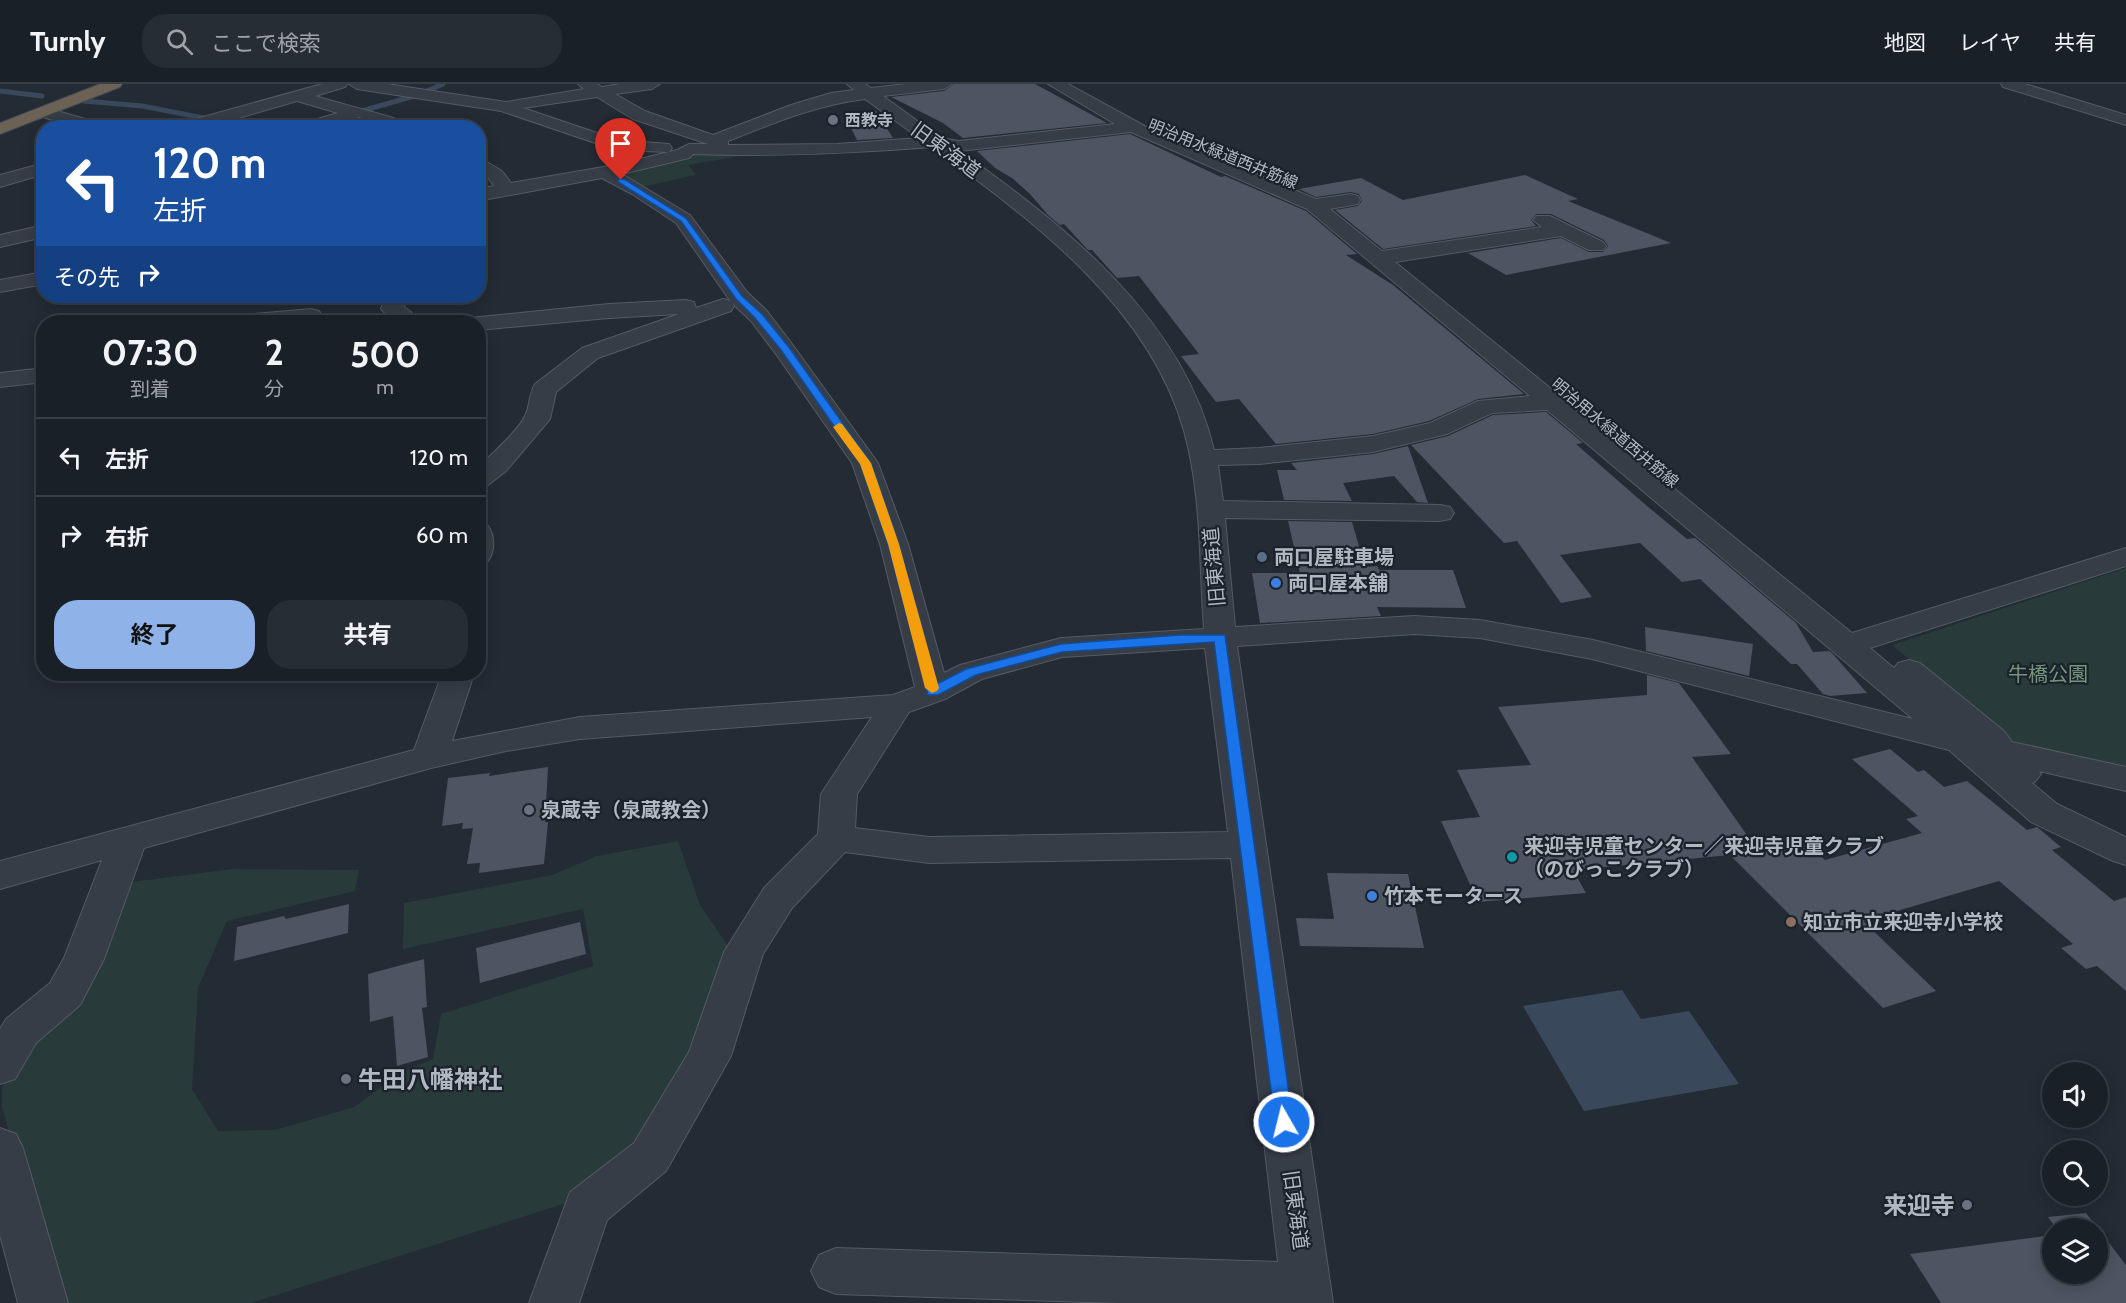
<!DOCTYPE html>
<html lang="ja">
<meta charset="utf-8">
<style>
body{margin:0;font-family:Cabin,"Noto Sans JP",sans-serif;background:#272d34;color:#f1f3f6;height:100vh;display:flex;flex-direction:column;font-size:22px;white-space:nowrap}
*{box-sizing:border-box;margin:0}
p{font-size:20px;color:#9fa3a8}
.icon{flex:none;width:33px;height:33px;fill:none;stroke:currentColor;stroke-width:2;stroke-linecap:round;stroke-linejoin:round}
.map{position:relative;flex:1;overflow:hidden}
.drawer{position:absolute;left:36px;top:231px;width:450px;height:366px;display:flex;flex-direction:column;background:#1a2028;border-radius:24px;box-shadow:0 3px 15px #0003,0 0 0 2px #383e45}
.drawer>*{flex:none}
.top-card{position:absolute;left:36px;top:36px;width:450px;height:183px;border-radius:24px;box-shadow:0 3px 15px #0003,0 0 0 2px #383e45;background:#1a4fa0;color:#fff;overflow:hidden}
.tools{position:absolute;left:2042px;top:978px;display:grid;gap:12px}
.tools a{display:grid;place-items:center;width:66px;height:66px;border-radius:50%;background:#1a2028;box-shadow:0 3px 15px #0003,0 0 0 2px #383e45;font-size:30px}
.pin{position:absolute;display:grid;place-items:center;width:51px;height:51px;color:#fff;margin:-62px -26px;border-radius:50% 50% 50% 0;rotate:-45deg;box-shadow:0 0 6px #0007}
.pin .icon{rotate:45deg}
.me{position:absolute;width:66px;margin:-33px;rotate:352deg;stroke-linejoin:round;filter:drop-shadow(0 0 4px #0008)}
.turn{display:flex;align-items:center;gap:21px;height:126px;padding:0 18px;font-size:27px}
.turn .icon{width:78px;height:78px;stroke-width:2.5}
.turn b{display:block;font-size:42px;line-height:51px}
.then{display:flex;align-items:center;height:57px;padding:0 18px;background:#0003;gap:12px;font-size:22px}
.eta{display:flex;justify-content:space-evenly;align-items:center;height:102px;text-align:center}
.eta b{font-size:36px;font-weight:700;line-height:42px}
.cta{display:flex;gap:12px;margin-top:auto;padding:12px 18px}
.cta a{flex:1;height:69px;border-radius:24px;background:#8fb2e9;color:#111;font-size:24px;font-weight:700;line-height:69px;text-align:center}
.cta a+a{background:#272d34;color:#f1f3f6}
ul{padding:0;list-style:none}
li{display:flex;align-items:center;gap:18px;height:78px;padding:0 18px;border-top:2px solid #383e45}
li div{flex:1}
li b{display:block;font-size:22px}
li em{font-style:normal}
header{display:flex;align-items:center;gap:36px;box-sizing:border-box;height:84px;padding:0 30px;background:#1a2028;border-bottom:2px solid #383e45}
header strong{font-size:28px}
nav{display:flex;gap:33px;margin-inline-start:auto;font-size:21px}
.search{width:420px;height:54px;background:#272d34;display:flex;align-items:center;gap:15px;box-sizing:border-box;padding:0 21px;border-radius:24px;color:#9fa3a8;font-size:22px}
.map>svg:first-child{display:block}
.green{fill:#293a3a}
.water{fill:#3a485c}
.lines{fill:none;stroke-linecap:round;stroke-linejoin:round}
.stream{stroke:#3a485c;stroke-width:5}
.building{fill:#4c5561}
.minor-casing{stroke:#545b64;stroke-width:2}
.highway-casing{stroke:#414851;stroke-width:2}
.minor{fill:#363d46;fill-rule:evenodd}
.highway{fill:#6b6255;fill-rule:evenodd}
.route{fill:#1a73e8;stroke:#114b97;stroke-width:1.5}
.slow{fill:#f59e0b}
.worship-dot{fill:#6b7280;stroke:#1c222b;stroke-width:2}
.service-dot{fill:#5c6f8a;stroke:#1c222b;stroke-width:2}
.shop-dot{fill:#3f7fe0;stroke:#1c222b;stroke-width:2}
.culture-dot{fill:#0f9aa8;stroke:#1c222b;stroke-width:2}
.education-dot{fill:#8d6e63;stroke:#1c222b;stroke-width:2}
.labels{text-anchor:middle;dominant-baseline:central;stroke-width:4.5;stroke-linejoin:round;paint-order:stroke}
.far-poi-label{font-size:16px;font-weight:bold;fill:#b1b8c2;stroke:#1c222b;text-anchor:start}
.far-street-label{font-size:16px;fill:#b1b8c2;stroke:#1c222b}
.street-label{font-size:20px;fill:#b1b8c2;stroke:#1c222b}
.poi-label{font-size:20px;font-weight:bold;fill:#b1b8c2;stroke:#1c222b;text-anchor:start}
.park-label{font-size:20px;fill:#73967b;stroke:#1c222b}
.near-poi-label{font-size:24px;font-weight:bold;fill:#b1b8c2;stroke:#1c222b;text-anchor:start}
</style>
<header>
<strong>Turnly</strong>
<div class="search"><svg class="icon" aria-label="search" viewBox="0 0 24 24"><circle cx="10" cy="10" r="6"/><path d="M15 15l6 6"/></svg>ここで検索</div>
<nav><a>地図</a><a>レイヤ</a><a>共有</a></nav>
</header>
<div class="map">
<svg width="2126" height="1219" viewBox="0 0 2126 1219">
<rect width="100%" height="100%" fill="#232b35"/>
<g class="green">
<path d="M696 70H738L740 72 688 81 696 91 642 103 619 92 620 89Z"/>
<path d="M2126 484V686L2013 661 1892 561Z"/>
<path d="M678 757 700 821 735 872 693 986 634 1070 573 1117 251 1219H61L2 1024V1004L27 953 124 799 232 785 359 786 355 807 227 837 198 904 192 1005 218 1047 275 1046 354 1023 404 987 433 975 441 930 593 882 583 825 403 865 404 819 552 791 597 772Z"/>
</g>
<path class="water" d="M1622 906 1641 935 1689 927 1739 1000 1584 1027 1523 922Z"/>
<g class="lines">
<g class="stream">
<path d="M0 7 42 12"/>
<path d="M427 7 443 0"/>
<path d="M84 17 142 22 209 35"/>
<path d="M355 29 414 12"/>
<path d="M215 36 248 44"/>
</g>
</g>
<g class="building">
<path d="M954 0H1035L1107 39 963 54 943 39 891 13 944 7Z"/>
<path d="M876 27 893 54 857 56 844 30Z"/>
<path d="M1130 50 1221 93 1225 92 1306 127 1357 170 1346 171 1393 201 1524 310 1478 315 1429 337 1373 350 1276 360 1239 315 1216 318 1181 272 1199 270 1139 192 1117 194 1092 166H1088L1064 140 1060 141 1048 131 1030 110 1012 94 995 84 977 67Z"/>
<path d="M1525 91 1578 115 1568 117 1671 159 1506 191 1468 169 1561 154 1589 168H1603L1608 162 1604 156 1551 130H1536L1531 136 1536 142 1383 165 1335 126 1358 122 1362 117 1359 110 1351 108 1316 113 1299 105 1361 94 1403 116Z"/>
<path d="M1546 328 1583 359 1576 360 1647 422 1687 455 1695 454 1796 539 1813 568 1829 567 1832 569 1867 609 1830 612 1823 610 1797 580H1791L1700 495 1682 498 1640 459 1560 471 1592 513 1561 519 1517 457 1504 459 1411 361 1448 352 1493 331Z"/>
<path d="M1408 362 1428 419 1417 418 1394 392 1343 399 1352 417 1284 416 1277 386H1297L1291 379 1373 370Z"/>
<path d="M1288 437 1352 438 1365 483 1377 482 1379 486H1453L1466 524 1377 523 1381 532 1260 539 1252 489H1300Z"/>
<path d="M1645 543 1753 560 1749 592 1646 567Z"/>
<path d="M1647 591 1679 599 1731 670 1692 673 1754 761 1773 756 1788 769 1811 762 1825 776 1922 749 1906 735 1918 732 1852 675 1890 665 1918 688 1924 686 1944 703 1967 697 2027 746 2037 743 2061 763 2052 766 2114 817 2126 813V907L2097 882 2086 885 2061 864 2073 860 1999 797 1863 837 1936 907 1883 924 1730 771 1573 786 1586 809 1478 818 1441 737 1480 733 1457 686 1531 681 1498 623 1647 611Z"/>
<path d="M548 683 545 738H548L544 780 479 789 480 779 467 780 473 744 462 745 463 739 442 742 448 694 490 689 489 692Z"/>
<path d="M1327 789 1408 790 1424 864 1300 862 1296 834 1334 835Z"/>
<path d="M349 820 348 849 234 877 237 843 284 832 286 835Z"/>
<path d="M580 838 586 870 480 899 476 864Z"/>
<path d="M424 875 427 923 422 924 428 973 397 982 393 932 370 938 368 890Z"/>
<path d="M2086 1129 2126 1181V1219H1941L1910 1170 2052 1151V1190H2097V1144H2056L2048 1133Z"/>
</g>
<g class="lines">
<defs>
<g id="minor">
<path d="M322 0H347L345 3 315 12C348 22 380 29 413 40L415 44H389L359 33 326 44H298L300 40 338 29 297 17 204 44H176L178 40Z"/>
<path d="M349 0H387L506 18 584 5 578 0H597L602 3 620 0H660L652 5 615 10 645 27 713 51 791 21 831 9 854 6 847 0H865L871 4 906 0H952L944 5 883 12 941 54 959 57 1115 40 1048 0H1068L1152 46 1316 115 1351 110 1358 112 1360 116 1358 120 1330 125 1382 167 1542 143 1533 136 1536 132H1550L1603 158 1606 162 1603 166H1589L1561 152 1395 178 1852 549 2126 464V482L1870 564 1894 584 1898 579 1909 576 1920 579 2004 647 2012 658 2126 683V707L2039 687 2041 690 2035 698 2032 699 2057 720 2126 753V781L2113 777 2031 738 1949 666 1592 575 1480 554 1414 550 1237 562 1333 1219H1118L836 1210 819 1203 811 1187 819 1171 836 1164 1278 1178 1231 774 929 779 845 768 792 824 763 870 731 972 666 1087 607 1136 579 1219H529L570 1108 634 1059 689 968 724 868 764 804 818 750 821 710 872 633 580 655 506 667 431 684 144 764 104 875 80 921 36 959 15 995 0 1000V945L6 935 50 899 64 874 102 776 0 805V777L414 666 442 590H474L452 657 580 633 893 611 915 603 880 460 852 379 776 270 751 237 731 218 676 139 632 110 602 94 478 117V105L494 102 489 95 478 87V73L502 87 511 99 615 81 677 66 689 60H708L633 35 597 13 523 24 618 56 669 60 672 64 669 68 616 66 501 27 357 5ZM865 15 919 54 837 60 728 61V57C774 39 816 21 865 15ZM1131 48 1307 125 1530 312 1478 317 1430 339 1373 352 1259 364 1214 366C1183 234 1065 142 960 67ZM932 63C1032 136 1149 222 1184 347 1202 411 1199 479 1204 545L1061 554 960 581 944 589 908 460 878 379 792 260 767 227 747 208 690 131 622 90 689 74 693 70C773 73 852 69 932 63ZM1547 326 1913 635 1593 556 1480 536 1414 532 1235 543 1225 434 1440 437 1450 435 1454 429 1450 423 1440 421 1223 417 1218 381 1259 380 1373 368 1447 350 1492 329ZM1205 564 1228 748 929 753 855 744 857 710 909 628 945 615 982 595 1062 573Z"/>
<path d="M2001 0H2025L2126 31V41L2003 3Z"/>
<path d="M43 23 103 40 105 44H77L37 31 35 28Z"/>
<path d="M44 79V90L0 103V91Z"/>
<path d="M44 141V153L0 163V151Z"/>
<path d="M44 188V200L0 208V196Z"/>
<path d="M385 212H407L404 223 411 228 416 238H394L381 225Z"/>
<path d="M723 215 731 217 734 222 731 227 598 274 556 308 550 335 506 387 488 401 478 403V382C489 374 520 344 525 332 530 322 529 310 535 300L582 264 679 230 609 234 478 246V238H467L470 234 609 220 686 216 694 218 696 224Z"/>
<path d="M311 225 319 227 322 232 319 237 232 238 235 233 243 231Z"/>
<path d="M44 284V298L0 303V289Z"/>
<path d="M478 440 488 442C495 451 495 468 488 477L478 480Z"/>
<path d="M0 1044 16 1050 23 1064 68 1219H18L0 1151Z"/>
</g>
<path id="highway" d="M100 0H122L120 3 0 50V39Z"/>
</defs>
<use href="#minor" class="minor-casing"/>
<use href="#highway" class="highway-casing"/>
<use href="#minor" class="minor"/>
<use href="#highway" class="highway"/>
</g>
<path class="route" d="M618 95H624L686 134 742 212 762 230 788 262 871 379 899 460 937 600 966 585 1061 560 1179 551H1225L1293 1038 1291 1043 1284 1046 1278 1043 1275 1038 1214 558 1062 568 976 591 938 611H928L888 460 860 379 781 266 755 234 736 215 681 137 618 98Z"/>
<path class="slow" d="M839 339 842 340 871 379 899 460 939 604 937 607 932 609 925 604 888 460 860 380 833 343Z"/>
<g class="worship-dot">
<circle cx="833" cy="36" r="6"/>
<circle cx="529" cy="726" r="6"/>
<circle cx="346" cy="995" r="6"/>
<circle cx="1967" cy="1121" r="6"/>
</g>
<circle class="service-dot" cx="1262" cy="473" r="6"/>
<g class="shop-dot">
<circle cx="1276" cy="499" r="6"/>
<circle cx="1372" cy="812" r="6"/>
</g>
<circle class="culture-dot" cx="1512" cy="773" r="6"/>
<circle class="education-dot" cx="1791" cy="838" r="6"/>
<g class="labels">
<g class="far-poi-label">
<text x="845" y="36">西教寺</text>
</g>
<g class="far-street-label">
<text transform="translate(1223 70) rotate(22)">明治用水緑道西井筋線</text>
<text transform="translate(1615 349) rotate(40)">明治用水緑道西井筋線</text>
</g>
<g class="street-label">
<text transform="translate(946 66) rotate(36)">旧東海道</text>
<text transform="translate(1214 483) rotate(-95)">旧東海道</text>
<text transform="translate(1296 1126) rotate(82)">旧東海道</text>
</g>
<g class="poi-label">
<text x="1274" y="473">両口屋駐車場</text>
<text x="1288" y="499">両口屋本舗</text>
<text x="541" y="726">泉蔵寺（泉蔵教会）</text>
<text x="1524" y="762">来迎寺児童センター／来迎寺児童クラブ<tspan x="1524" dy="23">（のびっこクラブ）</tspan></text>
<text x="1384" y="812">竹本モータース</text>
<text x="1803" y="838">知立市立来迎寺小学校</text>
</g>
<g class="park-label">
<text x="2048" y="590">牛橋公園</text>
</g>
<g class="near-poi-label">
<text x="358" y="995">牛田八幡神社</text>
<text x="1955" y="1121" text-anchor="end">来迎寺</text>
</g>
</g>
</svg>
<div class="tools">
<a><svg class="icon" aria-label="sound" viewBox="0 0 24 24"><path d="M4 9h4l5-4v14l-5-4H4zM17 9q2 3 0 6"/></svg></a>
<a><svg class="icon" aria-label="search" viewBox="0 0 24 24"><circle cx="10" cy="10" r="6"/><path d="M15 15l6 6"/></svg></a>
<a><svg class="icon" aria-label="layers" viewBox="0 0 24 24"><path d="M12 4l9 5-9 5-9-5zM3 14l9 5 9-5"/></svg></a>
</div>
<div class="pin" style="left:621px;top:96px;background:#d93025"><svg class="icon" aria-label="arrive" viewBox="0 0 24 24"><path d="M6 21V4h12l-3 4 3 4H6"/></svg></div>
<svg class="me" style="left:1284px;top:1038px" viewBox="-20 -20 40 40"><circle r="17" fill="#1a73e8" stroke="#fff" stroke-width="3"/><path d="M0-11L8 9 0 5-8 9z" fill="#fff"/></svg>
<div class="top-card">
<div class="turn"><svg class="icon" aria-label="left" viewBox="0 0 24 24"><path d="M17 20v-9H6M10 6l-5 5 5 5"/></svg><div><b>120 m</b>左折</div></div>
<div class="then">その先<svg class="icon" aria-label="right" viewBox="0 0 24 24"><path d="M7 20v-9h11M14 6l5 5-5 5"/></svg></div>
</div>
<section class="drawer">
<div class="eta">
<div><b>07:30</b><p>到着</p></div>
<div><b>2</b><p>分</p></div>
<div><b>500</b><p>m</p></div>
</div>
<ul>
<li><svg class="icon" aria-label="left" viewBox="0 0 24 24"><path d="M17 20v-9H6M10 6l-5 5 5 5"/></svg><div><b>左折</b></div><em>120 m</em></li>
<li><svg class="icon" aria-label="right" viewBox="0 0 24 24"><path d="M7 20v-9h11M14 6l5 5-5 5"/></svg><div><b>右折</b></div><em>60 m</em></li>
</ul>
<div class="cta"><a>終了</a><a>共有</a></div>
</section>
</div>
